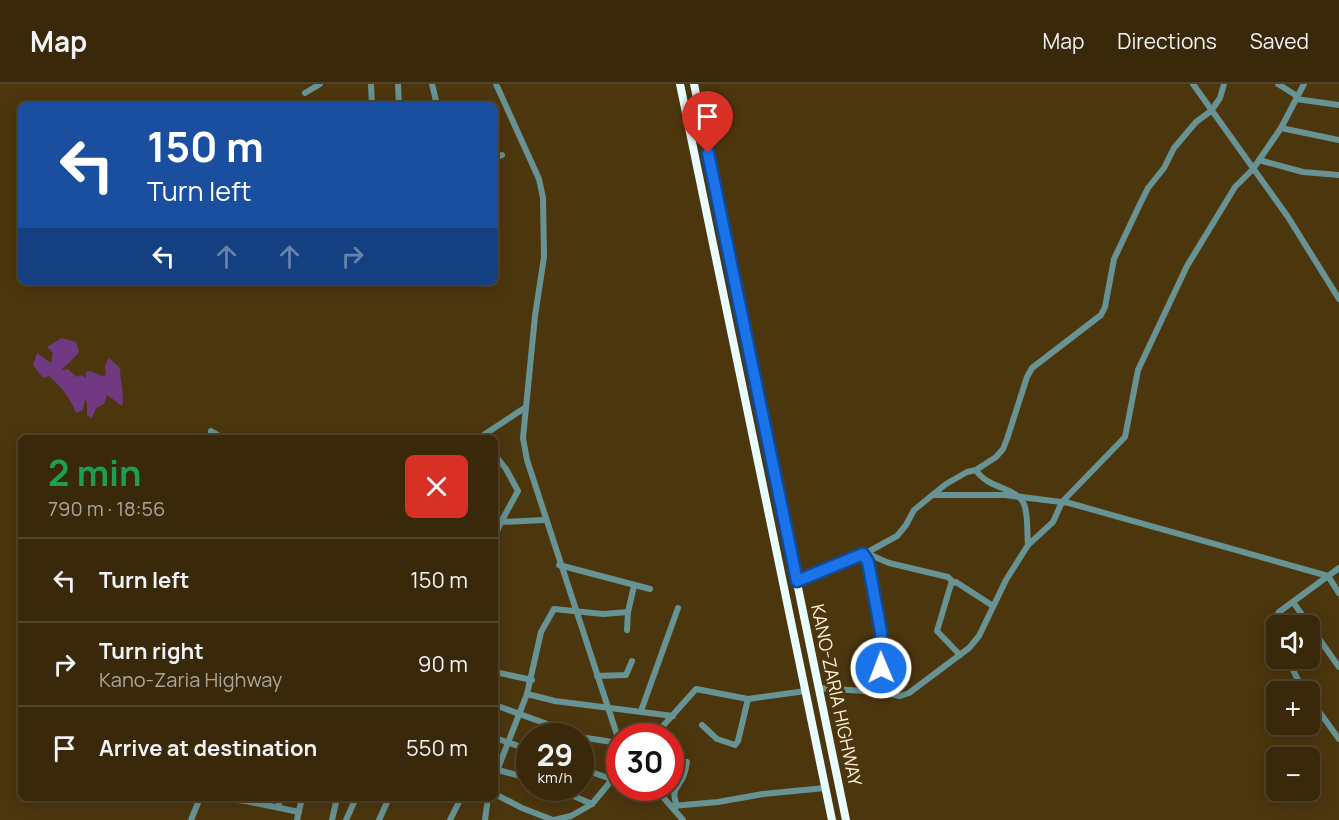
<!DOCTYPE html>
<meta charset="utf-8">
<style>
body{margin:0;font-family:Manrope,sans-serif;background:#443418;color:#f1f3f6;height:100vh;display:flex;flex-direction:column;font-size:22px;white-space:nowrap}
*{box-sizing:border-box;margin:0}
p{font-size:20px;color:#aba69c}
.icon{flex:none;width:33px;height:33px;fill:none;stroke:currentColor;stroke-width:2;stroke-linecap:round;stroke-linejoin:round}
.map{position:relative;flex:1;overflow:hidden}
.panel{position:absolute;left:18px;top:351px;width:480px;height:366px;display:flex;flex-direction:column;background:#39280a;border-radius:9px;box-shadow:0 3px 15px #0003,0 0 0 2px #53442b}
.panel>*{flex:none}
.hud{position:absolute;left:18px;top:18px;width:480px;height:183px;border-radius:9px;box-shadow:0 3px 15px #0003,0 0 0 2px #53442b;background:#1a4fa0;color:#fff;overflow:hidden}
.fabs{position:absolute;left:1266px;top:531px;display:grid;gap:12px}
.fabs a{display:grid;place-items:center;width:54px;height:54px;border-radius:9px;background:#39280a;box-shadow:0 3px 15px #0003,0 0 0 2px #53442b;font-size:30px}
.speed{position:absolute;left:516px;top:639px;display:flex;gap:12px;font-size:30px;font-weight:700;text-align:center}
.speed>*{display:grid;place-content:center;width:78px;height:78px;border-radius:50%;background:#39280a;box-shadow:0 3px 15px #0003,0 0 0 2px #53442b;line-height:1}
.speed small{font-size:15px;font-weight:400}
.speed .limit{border:9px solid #d22;background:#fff;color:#111}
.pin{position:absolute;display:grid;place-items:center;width:51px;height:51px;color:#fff;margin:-62px -26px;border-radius:50% 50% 50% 0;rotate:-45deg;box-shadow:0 0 6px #0007}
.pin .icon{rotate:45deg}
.me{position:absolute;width:66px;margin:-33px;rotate:359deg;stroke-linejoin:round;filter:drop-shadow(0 0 4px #0008)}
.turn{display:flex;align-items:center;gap:21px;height:126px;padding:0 30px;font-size:27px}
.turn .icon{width:78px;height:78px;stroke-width:2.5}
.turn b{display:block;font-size:42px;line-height:51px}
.lanes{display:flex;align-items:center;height:57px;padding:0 30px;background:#0003;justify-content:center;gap:30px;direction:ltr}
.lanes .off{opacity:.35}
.round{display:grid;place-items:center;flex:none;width:63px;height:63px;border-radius:9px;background:#443418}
.summary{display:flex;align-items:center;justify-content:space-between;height:102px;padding:0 30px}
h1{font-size:36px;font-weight:700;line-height:45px;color:#1e9e55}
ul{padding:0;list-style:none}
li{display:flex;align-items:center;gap:18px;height:84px;padding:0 30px;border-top:2px solid #53442b}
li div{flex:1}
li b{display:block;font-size:22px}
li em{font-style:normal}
header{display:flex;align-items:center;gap:36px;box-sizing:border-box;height:84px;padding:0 30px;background:#39280a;border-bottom:2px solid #53442b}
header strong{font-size:28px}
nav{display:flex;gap:33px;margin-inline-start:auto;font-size:21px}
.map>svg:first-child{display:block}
.water{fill:#703981}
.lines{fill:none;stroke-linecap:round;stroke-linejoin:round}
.minor{stroke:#689394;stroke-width:6}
.highway{stroke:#e9fdfe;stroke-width:8}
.route-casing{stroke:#114b97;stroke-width:15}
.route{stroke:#1a73e8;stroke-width:10}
.labels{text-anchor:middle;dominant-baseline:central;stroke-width:6;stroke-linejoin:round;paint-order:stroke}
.street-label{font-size:18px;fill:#fff1dc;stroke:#4c360e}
</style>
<header>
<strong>Map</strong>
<nav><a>Map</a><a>Directions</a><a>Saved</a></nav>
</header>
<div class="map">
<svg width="1339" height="736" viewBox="0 0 1339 736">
<rect width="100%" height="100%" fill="#4c360e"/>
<path class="water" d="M62 254 76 258 79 268 71 277 61 286 68 285 77 293 81 291 86 294V288L90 287 102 292 106 291 105 282 109 274 120 284C120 296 125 313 122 322L107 311 104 320 96 324 92 334 87 331V319L85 315 83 326 76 329C70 313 61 303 49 292L43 294 33 281 37 269 51 279 53 269 47 263Z"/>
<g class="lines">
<g class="minor">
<path d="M371 0 372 21"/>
<path d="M398 0 399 21"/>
<path d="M432 0 437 21"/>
<path d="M496 0 539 95 543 114 544 173 535 232 523 354 527 376 620 660"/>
<path d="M1193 0 1288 133 1339 215"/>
<path d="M1278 0 1297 12"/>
<path d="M1304 0 1281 44 1339 56"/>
<path d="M305 9 320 0"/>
<path d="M1296 15 1339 21"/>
<path d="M473 21 478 19"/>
<path d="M495 74 502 71"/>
<path d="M1259 76 1303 88 1339 91"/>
<path d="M211 354V347L223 354"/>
<path d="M479 354 526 323"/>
<path d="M495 371 506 385 518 407 501 438 545 436"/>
<path d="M976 386C988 406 1019 402 1025 423 1028 434 1027 449 1028 461"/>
<path d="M933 411H1005L1069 419 1328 492 1339 509"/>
<path d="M495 439 501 438 495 452"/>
<path d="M866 469 889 479 948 493 953 498"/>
<path d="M863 470 868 478 881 548V608"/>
<path d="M559 481 650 505"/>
<path d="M797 497 866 469 897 452 906 441 914 426 946 400 967 388 976 386 996 373 1003 365 1007 355 1027 293 1032 284 1101 231 1105 223 1114 175 1140 120 1148 104 1164 84 1174 64 1196 38 1211 27 1220 14 1224 0"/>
<path d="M1293 518 1339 583"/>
<path d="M627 546 628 528"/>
<path d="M1276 552 1271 540 1279 528 1339 484"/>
<path d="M960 571 937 547 951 500 956 498 993 522"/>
<path d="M1287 574 1304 608"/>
<path d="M495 588 532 596"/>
<path d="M597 592 626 591 632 577"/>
<path d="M819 604 879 608 900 612 909 609 969 564 979 552 1006 496 1028 461 1053 438 1062 418 1125 353 1138 286 1187 182 1235 103 1253 85 1281 44"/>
<path d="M527 610 555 617 673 632"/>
<path d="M1310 615 1339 655"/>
<path d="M495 621 580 652"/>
<path d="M641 627 678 524"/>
<path d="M702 641 717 655 735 661 738 657 748 615"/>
<path d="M654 652 696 605 748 615 806 607"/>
<path d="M580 653 619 659"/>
<path d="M495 654 530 666"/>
<path d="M580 684 611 695"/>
<path d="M495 685 530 695"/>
<path d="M495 692 527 610 541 548 554 525 603 530 628 528 634 502"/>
<path d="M555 704 592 720"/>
<path d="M655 704 683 736"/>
<path d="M495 710 522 724 553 736"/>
<path d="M220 714 246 717 299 728"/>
<path d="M672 722 718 718 763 710 825 704"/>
<path d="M677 722C671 705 676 707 683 693 685 689 686 683 687 678"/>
<path d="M278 723 280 714"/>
<path d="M191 736 200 714"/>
<path d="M297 736 302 714"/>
<path d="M332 736 337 714"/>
<path d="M346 736 356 714"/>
<path d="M379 736 389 714"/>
<path d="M450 736 461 714"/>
<path d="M485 736 488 714"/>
<path d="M554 736 571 732 592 720 620 686"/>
</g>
<g class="highway">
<path d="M680 0 832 736"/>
<path d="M694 0 846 736"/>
</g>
</g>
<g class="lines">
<defs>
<path id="route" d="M708 69 797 497 863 470 868 478 881 548V584"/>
</defs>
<use href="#route" class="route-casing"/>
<use href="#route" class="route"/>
</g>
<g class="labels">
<g class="street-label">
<text transform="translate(837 611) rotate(78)">KANO-ZARIA HIGHWAY</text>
</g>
</g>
</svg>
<div class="fabs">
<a><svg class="icon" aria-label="sound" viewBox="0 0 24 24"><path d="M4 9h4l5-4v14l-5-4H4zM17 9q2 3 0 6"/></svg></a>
<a>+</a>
<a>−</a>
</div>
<div class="speed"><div>29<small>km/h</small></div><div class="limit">30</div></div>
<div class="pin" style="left:708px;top:69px;background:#d93025"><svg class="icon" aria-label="arrive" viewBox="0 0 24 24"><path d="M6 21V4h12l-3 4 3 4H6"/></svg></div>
<svg class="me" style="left:881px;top:584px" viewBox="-20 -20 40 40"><circle r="17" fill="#1a73e8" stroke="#fff" stroke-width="3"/><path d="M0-11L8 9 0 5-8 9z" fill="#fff"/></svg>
<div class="hud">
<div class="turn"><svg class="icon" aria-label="left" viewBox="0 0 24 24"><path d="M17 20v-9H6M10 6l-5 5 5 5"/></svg><div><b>150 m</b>Turn left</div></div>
<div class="lanes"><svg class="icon" aria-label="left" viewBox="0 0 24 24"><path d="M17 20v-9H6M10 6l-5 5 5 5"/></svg><svg class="icon off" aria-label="ahead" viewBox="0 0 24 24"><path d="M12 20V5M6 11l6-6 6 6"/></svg><svg class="icon off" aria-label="ahead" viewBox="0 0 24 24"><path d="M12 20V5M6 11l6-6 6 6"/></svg><svg class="icon off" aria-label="right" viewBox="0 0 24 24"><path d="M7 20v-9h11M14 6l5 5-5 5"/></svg></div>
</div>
<section class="panel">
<div class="summary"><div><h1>2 min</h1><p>790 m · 18:56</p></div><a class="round" style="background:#d93025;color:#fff"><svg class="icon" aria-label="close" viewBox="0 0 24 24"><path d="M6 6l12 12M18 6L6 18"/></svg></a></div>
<ul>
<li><svg class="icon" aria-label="left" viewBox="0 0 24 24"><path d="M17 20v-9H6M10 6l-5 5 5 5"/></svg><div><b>Turn left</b></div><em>150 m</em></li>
<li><svg class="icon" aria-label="right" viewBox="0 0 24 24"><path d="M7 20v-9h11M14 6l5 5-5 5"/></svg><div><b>Turn right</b><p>Kano-Zaria Highway</p></div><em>90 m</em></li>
<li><svg class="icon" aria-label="arrive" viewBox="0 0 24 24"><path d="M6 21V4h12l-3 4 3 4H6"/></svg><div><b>Arrive at destination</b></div><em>550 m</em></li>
</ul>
</section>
</div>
